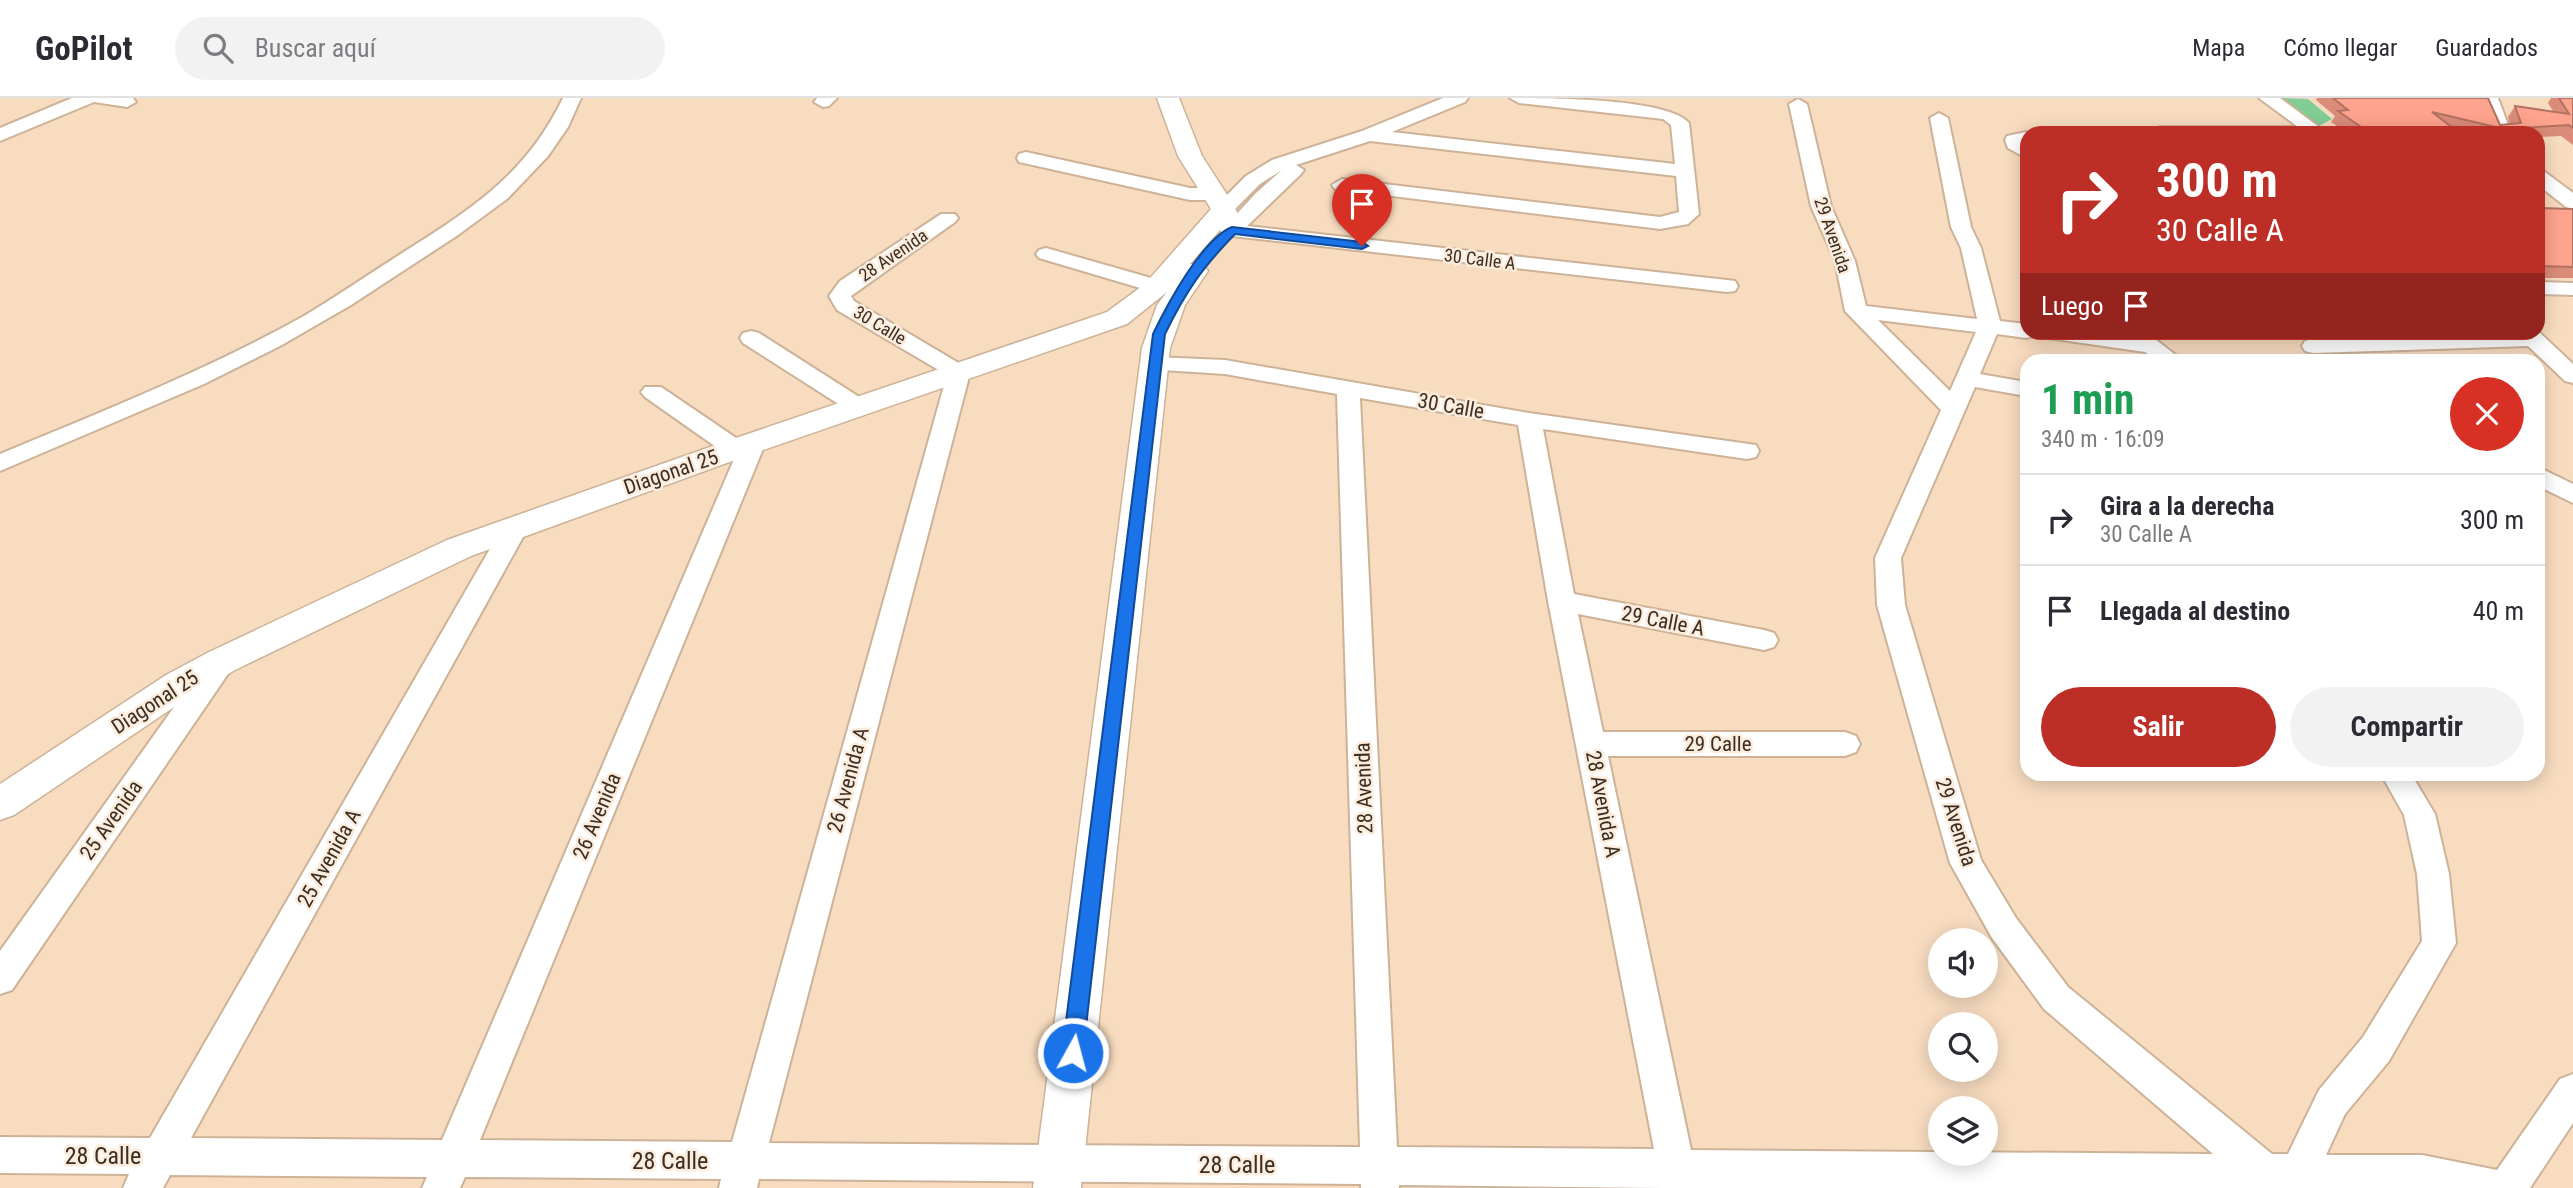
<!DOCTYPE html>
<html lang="es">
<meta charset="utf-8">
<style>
body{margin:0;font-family:"Roboto Condensed",sans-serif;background:#f2f2f3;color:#2b2b33;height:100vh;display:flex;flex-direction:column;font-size:26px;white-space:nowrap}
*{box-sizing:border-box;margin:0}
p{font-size:23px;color:#7c7c81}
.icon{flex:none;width:38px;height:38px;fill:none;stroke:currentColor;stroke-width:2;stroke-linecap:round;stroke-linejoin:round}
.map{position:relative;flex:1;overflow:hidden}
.panel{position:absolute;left:2020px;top:256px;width:525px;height:427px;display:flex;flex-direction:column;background:#fff;border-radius:21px;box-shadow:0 4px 18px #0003}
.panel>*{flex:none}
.guide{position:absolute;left:2020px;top:28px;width:525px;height:214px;border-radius:21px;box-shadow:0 4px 18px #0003;background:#bc2e26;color:#fff;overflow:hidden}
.tools{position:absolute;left:1928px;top:830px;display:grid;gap:14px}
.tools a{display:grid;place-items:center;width:70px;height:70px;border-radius:50%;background:#fff;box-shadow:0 4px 18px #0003;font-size:35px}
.pin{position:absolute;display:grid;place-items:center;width:60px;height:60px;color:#fff;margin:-72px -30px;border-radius:50% 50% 50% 0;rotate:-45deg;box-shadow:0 0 7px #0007}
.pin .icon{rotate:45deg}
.me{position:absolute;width:77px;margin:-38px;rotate:7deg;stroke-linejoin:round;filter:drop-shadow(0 0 5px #0008)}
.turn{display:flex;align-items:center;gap:24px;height:147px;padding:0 21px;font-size:32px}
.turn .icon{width:91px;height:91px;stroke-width:2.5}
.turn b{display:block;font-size:49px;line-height:60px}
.then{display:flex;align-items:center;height:66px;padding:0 21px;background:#0003;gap:14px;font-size:26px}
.round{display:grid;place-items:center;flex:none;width:74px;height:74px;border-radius:37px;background:#f2f2f3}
.head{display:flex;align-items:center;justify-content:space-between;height:119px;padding:0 21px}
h1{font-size:42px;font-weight:700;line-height:52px;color:#1e9e55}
.cta{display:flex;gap:14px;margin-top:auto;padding:14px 21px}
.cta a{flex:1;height:80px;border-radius:42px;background:#bc2e26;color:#fff;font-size:28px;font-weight:700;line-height:80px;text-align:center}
.cta a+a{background:#f2f2f3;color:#2b2b33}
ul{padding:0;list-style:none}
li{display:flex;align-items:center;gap:21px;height:91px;padding:0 21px;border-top:2px solid #e1e1e2}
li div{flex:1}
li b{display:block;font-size:26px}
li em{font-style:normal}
header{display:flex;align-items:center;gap:42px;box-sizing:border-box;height:98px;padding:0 35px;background:#fff;border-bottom:2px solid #e1e1e2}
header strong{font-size:33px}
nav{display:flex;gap:38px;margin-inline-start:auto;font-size:24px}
.search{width:490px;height:63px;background:#f2f2f3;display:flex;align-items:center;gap:18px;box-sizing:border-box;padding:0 24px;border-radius:38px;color:#7c7c81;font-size:26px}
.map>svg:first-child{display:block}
.green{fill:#81cd95}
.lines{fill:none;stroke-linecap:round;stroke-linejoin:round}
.minor-casing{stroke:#cdb297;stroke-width:4}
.major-casing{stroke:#cdb297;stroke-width:3}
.minor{fill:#fff;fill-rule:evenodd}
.major{fill:#fff;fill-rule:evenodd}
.wall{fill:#da8c79}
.building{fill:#fea38d;stroke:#b27263;stroke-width:2}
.route{fill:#1a73e8;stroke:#114b97;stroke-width:2}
.labels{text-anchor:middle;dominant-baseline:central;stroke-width:5;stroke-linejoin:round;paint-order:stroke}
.far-street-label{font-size:18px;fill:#392f24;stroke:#fdebdb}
.street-label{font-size:21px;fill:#392f24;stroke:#fdebdb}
.near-street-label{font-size:24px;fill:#392f24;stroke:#fdebdb}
</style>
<header>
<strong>GoPilot</strong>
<div class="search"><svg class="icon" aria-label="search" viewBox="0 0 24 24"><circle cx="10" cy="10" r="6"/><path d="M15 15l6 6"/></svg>Buscar aquí</div>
<nav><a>Mapa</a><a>Cómo llegar</a><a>Guardados</a></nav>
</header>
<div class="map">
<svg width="2573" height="1090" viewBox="0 0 2573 1090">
<rect width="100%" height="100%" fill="#f8dcc0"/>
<path class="green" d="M2281 0 2308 1 2332 21 2313 31Z"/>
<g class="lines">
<defs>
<g id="minor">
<path d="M72 0H133L136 4 127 9 94 4 0 43V30Z"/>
<path d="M563 0H581L568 29 548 58 507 101 458 137 351 207 280 248 204 286 0 373V356C103 313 207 272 304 218 334 200 363 180 393 161 466 114 524 81 563 0Z"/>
<path d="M817 0H837L829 8 823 9 814 4Z"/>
<path d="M1443 0H1468L1465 4 1392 34 1675 66 1671 27 1663 21 1519 5 1510 0C1546 0 1668 0 1689 25L1699 116 1688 126 1660 131 1335 91 1332 87 1342 81 1660 119 1679 114 1676 78 1370 43 1296 67 1304 72 1301 76 1247 128 1727 182 1735 183 1738 188 1735 193 1727 194 1232 138 1225 136 1222 132 1256 95 1282 72 1260 86 1230 116H1216L1213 112 1216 108 1246 78 1272 62 1362 33Z"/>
<path d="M2259 0H2280L2327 35H2306L2298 29 2299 35H2151L2160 29H2298Z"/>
<path d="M2480 0H2498L2511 35H2493Z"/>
<path d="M1798 1 1807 6 1831 108 1855 163 1866 208 1977 221 1961 150 1951 129 1930 20 1939 15 1948 20 1971 129 1981 150 2000 223 2026 226V234H2096L2123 238V234H2146L2182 262H2157L2145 254 2034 238 2026 240 1997 236 1980 276 2026 284V298L1975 289 1901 460 1905 507 1981 762 2016 820 2068 889 2272 1056H2288L2319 992 2363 939 2422 843 2417 776 2404 717 2381 676H2411L2435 716 2449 776 2456 845 2389 963 2345 1016 2326 1057H2422L2497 1072 2560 981 2573 976V1025L2530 1090H1661L1399 1087V1090H1361V1086L759 1081 757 1090H719L721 1081 465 1079 460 1090H422L427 1079 170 1077 163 1090H123L129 1076 0 1075V1039L150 1040 502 430 506 424 515 421 524 424 528 430 191 1040 442 1042 735 359 726 356 645 299 641 294 645 289H661L742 344 744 341 753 338 762 341 765 346 480 1042 732 1044 947 277 837 212 829 198 840 183 941 116H955L958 120 955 124 851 198 854 203 967 270 970 275 769 1045 1360 1049 1337 296 1225 276 1146 271 1143 266 1146 261 1154 259 1225 262 1529 315 1756 347 1759 353 1756 359 1747 361 1543 331 1574 496 1764 532 1774 535 1778 542 1774 549 1764 552 1578 516 1603 634H1845L1856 638 1860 646 1856 654 1845 658H1608L1691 1052 2213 1056 2044 911 1992 840 1950 765 1877 507 1875 460 1941 312 1845 213 1835 163 1811 108 1789 6ZM1878 222 1976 234 1950 293ZM1360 300 1518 327 1548 503 1654 1051 1397 1049Z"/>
<path d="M2026 34 2028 35 2026 60 2008 50 2005 42 2007 38Z"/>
<path d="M1026 54 1190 90H1212L1222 96 1212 102H1190L1019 64 1017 60 1019 56Z"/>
<path d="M2538 72 2545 74 2573 95V111L2566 109 2538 87Z"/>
<path d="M1046 150 1165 184 1168 189 1165 194 1157 195 1039 160 1036 156 1039 152Z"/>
<path d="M2538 184 2573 185V197L2538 196Z"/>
<path d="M751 233 759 235 867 304 871 309 867 314 859 316 851 314 743 245 740 240 743 235Z"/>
<path d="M2538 233 2573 266V285L2565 283 2528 248 2313 255 2305 253 2302 248 2305 243 2313 241Z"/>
<path d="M2538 369 2573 386V405L2538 388Z"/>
<path d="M222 553 232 556 236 563 232 570 12 892 0 896V853L212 556Z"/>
</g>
<path id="major" d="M1157 0H1179L1202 58 1233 106 1245 131 1241 136 1232 139 1223 136 1220 132 1190 166 1204 167 1208 173 1185 207 1170 250 1081 1090H1033L1142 250 1157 207 1167 194 1127 226 746 358 471 458 235 572 192 597 14 717 0 722V686L166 577 209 554 447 442 724 344 1107 214 1145 186 1211 111 1178 58Z"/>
</defs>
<use href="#minor" class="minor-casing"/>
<use href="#major" class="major-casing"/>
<use href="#minor" class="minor"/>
<use href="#major" class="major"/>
</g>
<g class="wall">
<path d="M2317 0H2488L2500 27 2510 26 2508 19 2515 8 2553 13 2548 5 2551 0H2573V47L2561 38 2538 39V35H2467L2456 32 2458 34 2457 35H2347L2331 24 2335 18 2316 2Z"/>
<path d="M2538 110 2573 111V180H2538Z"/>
</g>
<g class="building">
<path d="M2333 0H2488L2500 27 2521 25 2515 8 2569 16 2559 0H2573V30L2569 27 2504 31 2432 14 2458 34 2364 31 2338 13 2348 12Z"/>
<path d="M2538 110 2573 111V169L2538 168Z"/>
</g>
<path class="route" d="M1232 129 1362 144 1368 148 1362 151 1235 136C1202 170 1186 193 1165 236L1083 955 1080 962 1073 965 1065 962 1062 955 1153 236C1167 207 1202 141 1232 129Z"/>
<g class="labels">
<g class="far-street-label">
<text transform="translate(1833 137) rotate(71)">29 Avenida</text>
<text transform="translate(893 157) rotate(-34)">28 Avenida</text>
<text transform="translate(1480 161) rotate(7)">30 Calle A</text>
<text transform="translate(880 227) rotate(31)">30 Calle</text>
</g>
<g class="street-label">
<text transform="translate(1451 308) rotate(10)">30 Calle</text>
<text transform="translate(671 374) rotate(-19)">Diagonal 25</text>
<text transform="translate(1663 523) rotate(11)">29 Calle A</text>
<text transform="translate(155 604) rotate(-33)">Diagonal 25</text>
<text x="1718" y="646">29 Calle</text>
<text transform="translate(848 682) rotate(-75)">26 Avenida A</text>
<text transform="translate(1364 690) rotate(-92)">28 Avenida</text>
<text transform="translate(1603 706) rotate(79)">28 Avenida A</text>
<text transform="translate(597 718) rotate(-67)">26 Avenida</text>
<text transform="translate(111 722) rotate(-55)">25 Avenida</text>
<text transform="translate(1956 724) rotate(72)">29 Avenida</text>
<text transform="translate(329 760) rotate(-61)">25 Avenida A</text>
</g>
<g class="near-street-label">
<text x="103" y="1058">28 Calle</text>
<text x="670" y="1063">28 Calle</text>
<text x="1237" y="1067">28 Calle</text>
</g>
</g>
</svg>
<div class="tools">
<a><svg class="icon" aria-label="sound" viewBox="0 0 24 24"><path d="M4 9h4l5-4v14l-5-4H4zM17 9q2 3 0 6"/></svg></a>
<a><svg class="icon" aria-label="search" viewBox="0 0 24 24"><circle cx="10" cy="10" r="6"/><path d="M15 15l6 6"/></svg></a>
<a><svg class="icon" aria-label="layers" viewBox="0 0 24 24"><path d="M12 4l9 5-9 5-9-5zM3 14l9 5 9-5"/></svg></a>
</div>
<div class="pin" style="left:1362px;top:148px;background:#d93025"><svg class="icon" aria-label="arrive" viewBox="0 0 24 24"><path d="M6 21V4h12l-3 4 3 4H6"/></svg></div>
<svg class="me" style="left:1073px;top:955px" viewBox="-20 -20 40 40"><circle r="17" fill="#1a73e8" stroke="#fff" stroke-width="3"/><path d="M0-11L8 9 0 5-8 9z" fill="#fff"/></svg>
<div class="guide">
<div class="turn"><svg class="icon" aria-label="right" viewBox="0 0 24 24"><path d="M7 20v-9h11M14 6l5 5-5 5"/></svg><div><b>300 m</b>30 Calle A</div></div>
<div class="then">Luego<svg class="icon" aria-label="arrive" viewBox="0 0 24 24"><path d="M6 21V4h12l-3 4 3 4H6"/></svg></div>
</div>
<section class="panel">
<div class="head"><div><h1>1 min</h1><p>340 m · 16:09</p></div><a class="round" style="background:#d93025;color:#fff"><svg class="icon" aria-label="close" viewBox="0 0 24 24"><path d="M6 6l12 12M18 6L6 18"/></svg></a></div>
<ul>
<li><svg class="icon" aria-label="right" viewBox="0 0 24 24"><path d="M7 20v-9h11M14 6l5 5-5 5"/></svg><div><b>Gira a la derecha</b><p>30 Calle A</p></div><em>300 m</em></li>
<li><svg class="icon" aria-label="arrive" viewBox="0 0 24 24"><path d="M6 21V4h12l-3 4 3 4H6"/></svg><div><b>Llegada al destino</b></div><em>40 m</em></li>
</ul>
<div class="cta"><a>Salir</a><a>Compartir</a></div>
</section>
</div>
